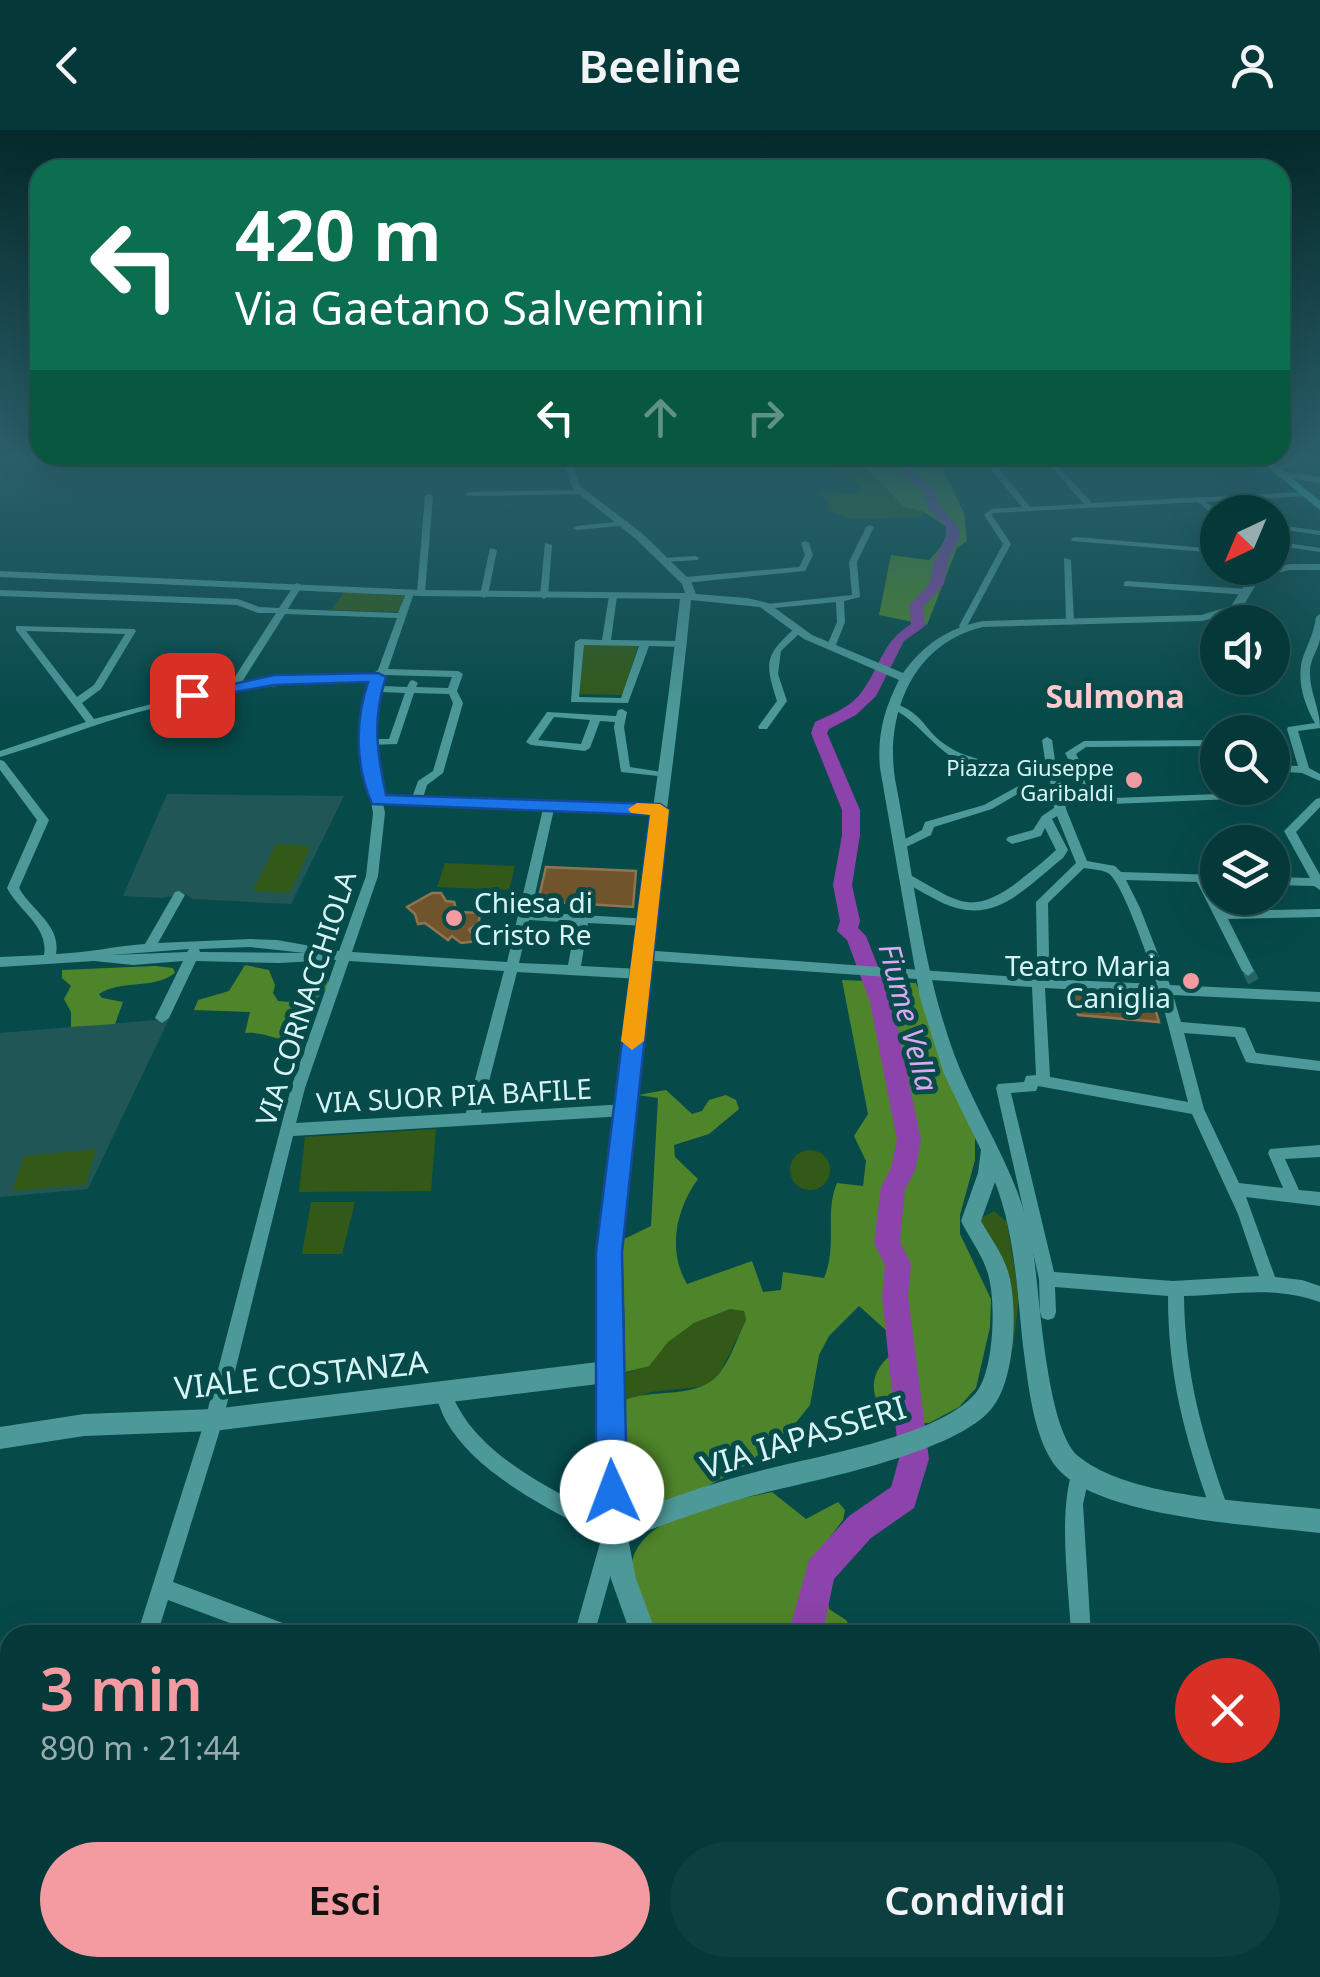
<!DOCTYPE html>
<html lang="it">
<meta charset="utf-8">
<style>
body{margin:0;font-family:"Noto Sans",sans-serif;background:#0e3f40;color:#f1f3f6;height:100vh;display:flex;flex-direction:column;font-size:38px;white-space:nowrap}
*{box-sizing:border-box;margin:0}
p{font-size:32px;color:#97acae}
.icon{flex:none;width:55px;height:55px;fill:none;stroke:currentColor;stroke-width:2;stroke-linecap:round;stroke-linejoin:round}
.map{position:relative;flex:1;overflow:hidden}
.panel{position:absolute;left:0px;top:1495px;width:1320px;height:352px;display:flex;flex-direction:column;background:#053838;border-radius:30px 30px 0 0;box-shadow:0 10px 40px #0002,0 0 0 2px #265253}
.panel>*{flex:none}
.hud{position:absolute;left:30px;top:30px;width:1260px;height:305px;border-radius:30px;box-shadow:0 10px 40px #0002,0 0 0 2px #265253;background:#0b6e4f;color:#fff;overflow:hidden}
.needle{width:65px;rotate:224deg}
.controls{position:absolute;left:1200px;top:365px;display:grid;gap:20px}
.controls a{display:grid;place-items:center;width:90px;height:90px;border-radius:50%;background:#053838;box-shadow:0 10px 40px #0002,0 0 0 2px #265253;font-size:50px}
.pin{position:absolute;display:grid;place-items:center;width:85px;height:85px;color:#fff;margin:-42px;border-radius:20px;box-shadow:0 5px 15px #0006}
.me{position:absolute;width:110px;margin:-55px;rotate:358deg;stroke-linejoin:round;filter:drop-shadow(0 0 8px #0008)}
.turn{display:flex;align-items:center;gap:35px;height:210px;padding:0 40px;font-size:45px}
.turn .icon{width:130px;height:130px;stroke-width:2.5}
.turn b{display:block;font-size:70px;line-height:85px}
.lanes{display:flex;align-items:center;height:95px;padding:0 40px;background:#0003;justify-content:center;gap:50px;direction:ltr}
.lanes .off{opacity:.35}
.round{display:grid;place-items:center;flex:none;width:105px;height:105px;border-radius:52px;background:#0e3f40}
.summary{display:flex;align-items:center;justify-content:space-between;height:170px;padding:0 40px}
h1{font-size:60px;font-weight:600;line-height:75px;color:#f49aa1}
.action{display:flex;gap:20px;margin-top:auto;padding:20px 40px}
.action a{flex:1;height:115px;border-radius:60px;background:#f49aa1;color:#111;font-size:40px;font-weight:600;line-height:115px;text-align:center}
.action a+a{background:#0e3f40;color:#f1f3f6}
header{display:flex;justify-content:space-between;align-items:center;height:130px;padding:0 40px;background:#053838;font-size:45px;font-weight:600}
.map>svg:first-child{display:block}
.built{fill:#205756}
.green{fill:#325917}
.forest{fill:#4f852a}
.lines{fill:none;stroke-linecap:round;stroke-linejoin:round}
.river{fill:#8c43ab;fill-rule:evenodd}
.building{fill:#70542c;stroke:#8e7450;stroke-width:2.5}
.minor-tunnel{stroke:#266464;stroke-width:12;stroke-dasharray:12 6;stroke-linecap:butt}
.minor{fill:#4d9999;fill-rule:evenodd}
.tertiary{fill:#4d9999;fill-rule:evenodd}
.secondary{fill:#42cbca;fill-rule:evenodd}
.route{fill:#1a73e8;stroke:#114b97;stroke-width:2.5}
.slow{fill:#f59e0b}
.poi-dot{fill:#f49aa1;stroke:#074a4a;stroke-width:4}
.labels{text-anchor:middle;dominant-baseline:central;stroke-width:10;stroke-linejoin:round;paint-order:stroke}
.far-poi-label{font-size:22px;fill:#d7f4f4;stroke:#074a4a;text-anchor:end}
.poi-label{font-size:28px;fill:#d7f4f4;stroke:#074a4a;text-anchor:start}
.street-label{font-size:28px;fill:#d7f4f4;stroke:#074a4a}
.water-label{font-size:30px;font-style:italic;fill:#dca8f4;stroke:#074a4a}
.far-district-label{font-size:32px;font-weight:bold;fill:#ffcacd;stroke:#074a4a}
.near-street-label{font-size:32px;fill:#d7f4f4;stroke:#074a4a}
</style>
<header><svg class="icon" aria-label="back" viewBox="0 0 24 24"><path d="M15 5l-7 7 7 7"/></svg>Beeline<svg class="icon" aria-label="person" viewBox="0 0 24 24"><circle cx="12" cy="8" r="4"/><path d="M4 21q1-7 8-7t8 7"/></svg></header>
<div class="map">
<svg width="1320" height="1847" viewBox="0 0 1320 1847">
<rect width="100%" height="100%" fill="#074a4a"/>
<g class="built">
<path d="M167 664 344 666 291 774 192 769 186 764 161 768 123 766Z"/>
<path d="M169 889 88 1059 0 1067V903Z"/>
<path d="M1310 1784 1320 1787V1847H1117V1838H1310Z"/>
</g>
<g class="green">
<path d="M778 325H854L903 376 924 382 922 387 852 389 826 380 830 376 819 362 857 363 861 356 824 335 788 337Z"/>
<path d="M344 462 404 466 398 482 331 480Z"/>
<path d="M584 514 638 515 623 565 579 564Z"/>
<path d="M276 714 311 716 290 763 253 761Z"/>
<path d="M445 733 515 736 509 760 437 757Z"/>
<path d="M436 999 431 1061 299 1062 305 1007Z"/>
<path d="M96 1019 86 1055 12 1061 24 1026Z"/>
<circle cx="810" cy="1040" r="20"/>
<path d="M311 1072H355L342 1124H302Z"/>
<path d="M994 1081 1007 1092 1019 1167 1013 1219 1008 1218 980 1089Z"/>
<path d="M730 1179 744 1181 746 1190 721 1241 706 1256 651 1262 616 1275 618 1244C654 1239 653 1223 677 1204 692 1192 712 1186 730 1179Z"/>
</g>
<g class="forest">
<path d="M854 325H936L964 383 967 411 957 418 927 495 879 485 891 425 929 430 946 411 947 397 924 382 903 376Z"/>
<path d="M245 835 269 840 275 855 273 863 278 871C314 876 303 855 328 844V857L316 869 305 907C283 916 267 901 245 903L250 882 194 880 198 870 229 861Z"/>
<path d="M155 836 173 838 175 843C153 860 122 849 99 864L102 868 123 872 115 894 71 897V882L64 869 71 856 62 848V840Z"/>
<path d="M842 850 916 853 975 998V1030L960 1085V1104L991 1169 990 1197 976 1258 959 1277 929 1293 894 1294C870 1271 865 1246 892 1224L888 1202 859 1176 829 1206 819 1225 810 1275 794 1295 746 1335 677 1373 617 1389 616 1275C648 1254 698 1274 721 1241 732 1226 738 1206 746 1190L744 1181 730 1179 694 1193 668 1212 649 1236 618 1244 617 1217 625 1206 622 1110 651 1096 658 968 638 965 666 960 692 984 702 981 709 970 726 965 736 970 739 979 709 1004 674 1015 675 1027 698 1049C676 1079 667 1120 687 1154L752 1131 763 1162 781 1160 783 1142 824 1148C838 1115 824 1084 837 1053L863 1056 866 1031 854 1006 868 984Z"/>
<path d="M772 1362 806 1389 838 1372 845 1380 843 1390 821 1419 829 1479 846 1490 855 1505H657C650 1492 640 1477 635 1463 609 1386 722 1374 772 1362Z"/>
<path d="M506 1838H672L671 1847H503Z"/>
</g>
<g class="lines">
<g class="river">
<path d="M901 325 917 327 912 342 934 358 940 377 958 396 960 406 947 434 944 454 923 477 925 496 904 511 876 566 856 585 829 599 827 603 860 680V705L852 755 860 791 858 798 866 806 892 872 921 1010 915 1041 905 1059 900 1112 911 1134 908 1166 929 1329 914 1378 871 1408 834 1449 822 1505H788L809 1430 849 1386 891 1357 899 1329 882 1166 885 1135 874 1113 881 1057 891 1038 897 1010 870 872 847 810 837 801 840 791 833 755 842 705V680L811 603 815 592C832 584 852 577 863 560 881 535 882 512 911 494L909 476 930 453 933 434 946 406V397L928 378 924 362 900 343 907 330Z"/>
<path d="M786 1838H825V1847H785Z"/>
</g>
</g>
<g class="building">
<path d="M546 737 636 741 633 777 538 771Z"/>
<path d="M432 763H441L446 771 454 772 457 782 480 783 479 792 469 800 478 811 461 813 452 806 448 810 425 793 418 794 415 784 407 777Z"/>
<path d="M1072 863 1152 867 1159 892 1078 885Z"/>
</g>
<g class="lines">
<path class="minor-tunnel" d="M1248 841 1256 856"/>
<g class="minor">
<path d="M1041 325H1048L1092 373 1306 362 1310 364 1306 366 1206 372 1218 382V389L1198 372 993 383 992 385 1011 414 967 496 960 498 959 496 1003 414 984 385 991 379 1022 377 991 340V336H997L1030 377 1084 374Z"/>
<path d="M1299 325H1307L1280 342 1273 340Z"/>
<path d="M581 360 585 362 584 364 469 366 465 364 469 362Z"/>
<path d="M429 364 433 366 425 463 421 466 417 463 425 366Z"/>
<path d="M625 391H628V395L577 400 573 398 577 396Z"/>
<path d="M1272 394 1320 401V405L1272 398Z"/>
<path d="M870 395 874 397 857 432 860 467 844 471 845 492 834 520 826 518 837 492 836 472 764 479V475L767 474 852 465 849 432 866 397Z"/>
<path d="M1075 407 1218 419V423L1072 411 1071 409Z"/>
<path d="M805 411 809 413 813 425 805 441 685 453 681 450 685 447 799 437 805 425 801 413Z"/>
<path d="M1272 411 1320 418V422L1272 415Z"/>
<path d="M545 413 552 415 548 466 544 469 540 466Z"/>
<path d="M490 418 497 420 488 465 484 468 480 465Z"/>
<path d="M695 426 699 428 698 430 663 432 659 430 663 428Z"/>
<path d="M1064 428 1071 430 1074 492 1070 495 1066 492Z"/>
<path d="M1127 451 1247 459 1251 462 1247 465 1124 456V452Z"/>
<path d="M298 453 302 456 288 479 398 483 406 463 413 461 414 463 388 539 458 541 463 544 457 561 463 573 443 643 427 655 423 668 660 676 666 679 660 682 554 679 531 782 650 789 652 792 650 795 646 796 588 793 581 836 640 839 646 844 640 849 517 842 481 983 625 974 630 976 632 980 630 984 625 986 293 1006 223 1290 173 1452 296 1498 299 1505H262L168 1470 157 1505H137L205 1290 291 958 336 830 279 833 196 831 169 888 162 893 155 888 183 831 133 835 94 831 0 837V827L44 825C49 797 19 781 7 758L37 690 0 640V630L4 631 49 690 19 758C32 781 61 795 56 824 87 823 115 816 145 814L175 762 179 761 185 765 158 813 250 809 277 810 339 821 366 746 373 683 361 612 363 582 371 561 369 559 375 550C295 551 216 561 139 582 92 595 47 613 0 627V621L86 592 16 500V496L134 499 136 501 101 559 82 573 94 589 186 565 229 556 276 483H258L237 475 0 466V460L238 469 259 477 279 478 295 454ZM285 484 397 488 378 540 375 542 377 544 329 545 240 555ZM26 501 125 504 94 555 77 567ZM386 545 452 547 448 558 416 557 418 553 413 550 410 551 407 557 382 556ZM380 562 405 563 389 609H372L373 582ZM414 563 449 564 453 573 433 641 418 651 412 668 381 667 372 625V615L397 614ZM383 673 543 679 507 832 352 822 378 746 385 683ZM529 790 576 793 568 835 519 833ZM250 817 305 823 200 822 199 819ZM189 819 187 822 112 825ZM349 831 504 841 466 983 296 993 305 958Z"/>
<path d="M613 463 617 466 611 510 682 511 687 514 682 517 649 516 628 573 571 572 575 512 580 509 602 510 609 466ZM584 515 639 516 621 568 579 567Z"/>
<path d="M1320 484C1320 492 1320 502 1320 509 1318 521 1310 529 1310 541 1309 561 1320 578 1320 598L1298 601 1309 638 1320 644V651L1302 643 1272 641V635L1298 636 1287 599 1288 597 1315 593C1304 574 1296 549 1303 527 1308 513 1314 503 1316 487Z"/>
<path d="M794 499 802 501 781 521 778 544 787 571 767 599H759L758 597 777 571C765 533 764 526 794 499Z"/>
<path d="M894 573C924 584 923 598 943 613 972 635 1012 633 1046 636L1042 610 1047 607 1052 610 1056 637 1073 638 1065 623 1084 611 1218 610V616L1086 617 1076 624 1095 661 1113 668 1245 663 1253 662 1257 658H1268L1256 668 1112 674 1087 665 1076 645 1060 644 1066 679 1087 731 1115 736 1121 742 1218 745V753H1209L1224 781 1320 779V787L1228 789 1254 841 1248 846 1242 841 1197 752 1126 750 1140 778 1170 855 1320 862V872L1173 865 1181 892 1240 897 1245 898 1256 923 1320 931V941L1251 933 1246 932 1235 907 1184 903 1204 979 1239 1053 1283 1058 1268 1023 1270 1019 1320 1015V1027L1285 1029 1299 1060 1320 1062V1076L1246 1067 1275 1147 1302 1150 1320 1156V1172C1272 1155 1233 1165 1184 1166 1185 1245 1202 1304 1228 1378L1226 1385 1219 1387 1212 1385 1210 1378C1184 1304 1168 1245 1168 1166L1055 1157 1056 1182 1054 1188 1048 1190 1042 1188 1040 1182 1039 1149 996 958 998 954 1024 952 1026 946 1036 945 1032 857 642 830 636 825 642 820 1032 848 1037 826 1036 772 1076 733 1057 686 1052 689 1068 720 1063 728C1020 762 991 801 933 768 922 762 910 756 900 748L906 744 910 745C958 771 970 788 1019 751 1031 741 1045 731 1056 720L1045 698 1041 706 1012 714 1006 710 1008 707 1033 700 1042 686 1054 678 1049 644C1026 636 996 643 972 636 935 625 923 593 891 578V574ZM1084 738C1091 739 1102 740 1108 743 1123 752 1150 835 1157 854L1045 849 1049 826 1048 773ZM1045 858 1160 864 1188 972 1050 947ZM1038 956 1192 984 1238 1084 1259 1146 1173 1151 1054 1142 1011 963 1036 961Z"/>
<path d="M622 579 627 582 624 597 630 637 668 643V647L621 642 614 597 615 592 600 591 590 618 585 621 531 615 526 612 547 582 616 586 618 580ZM554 587 590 590 581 614 538 610Z"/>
<path d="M1024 653 1029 656 1028 658 992 679 934 697 931 705 904 718H896L894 715 922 700 925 692 984 675Z"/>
<path d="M1320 668V677L1296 702 1320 745V760L1314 756 1272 755V747L1310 748 1284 701 1316 669Z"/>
<path d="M443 1253 449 1256C452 1263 454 1271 458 1277 487 1332 567 1368 620 1394L623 1401 594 1505H574L602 1406C550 1380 476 1344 446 1291 441 1282 438 1271 434 1262L437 1256Z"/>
<path d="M1081 1334 1088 1336 1090 1343 1083 1374 1091 1505H1071C1069 1456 1057 1381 1074 1336Z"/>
<path d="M1310 1671 1320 1674V1696L1310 1693Z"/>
<path d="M31 1838H55L52 1847H28Z"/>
<path d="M488 1838H512L509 1847H485Z"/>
<rect x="1083" y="1838" width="24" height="9"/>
</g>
<g class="tertiary">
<path d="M561 325H570L580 356 644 405 691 451 696 464 747 468 768 473 812 505 903 543C924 514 948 498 983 491L1201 485 1231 476 1253 442 1290 434H1320V440H1290L1261 446 1241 480 1230 489 1225 485 1202 491 983 497C913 513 885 584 895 649 913 741 922 836 954 924 979 991 1023 1049 1033 1120 1040 1165 1046 1298 1078 1326 1130 1369 1253 1371 1320 1379V1403C1256 1395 1101 1388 1058 1339 1033 1311 1028 1251 1023 1216 1017 1160 1015 1104 995 1052L981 1091C991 1109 1004 1125 1009 1145 1018 1179 1015 1250 992 1278 956 1324 809 1351 751 1366 709 1378 668 1393 628 1408L636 1449 657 1505H631L611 1449 601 1401 598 1254 214 1301 84 1306 0 1319V1297L84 1284 214 1279 598 1232C600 976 652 723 680 469L421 466 0 447V441L421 460 685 463 682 454 636 409 573 359ZM691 470 760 477 804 509 899 550C884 579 877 606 880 638L920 868 944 944 981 1020 978 1043 961 1091C969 1107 980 1122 986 1138 997 1164 995 1242 975 1264 935 1309 807 1327 748 1344 706 1355 665 1370 625 1385 598 1079 662 773 691 470Z"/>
<path d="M1281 341 1320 347V353L1278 346V342Z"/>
<rect x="666" y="1838" width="30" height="9"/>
</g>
<path class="secondary" d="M1253 325H1264L1320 371V380Z"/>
</g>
<linearGradient id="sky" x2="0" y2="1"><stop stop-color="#042929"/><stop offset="0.56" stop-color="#2b606b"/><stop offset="1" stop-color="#2b606b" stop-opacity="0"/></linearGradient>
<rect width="1320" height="584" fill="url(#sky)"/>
<path class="route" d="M378 543 386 547C372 590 377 622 386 665L660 674 669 680 622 1122 627 1362 622 1372 612 1377 601 1372 596 1362V1122L650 685 372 674C355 636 355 591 368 552L274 555 192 570 184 565 274 545Z"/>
<path class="slow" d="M660 674 669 680 644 911 632 920 621 911 650 685 631 683 628 679 637 673Z"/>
<g class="poi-dot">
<circle cx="1134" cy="650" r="10"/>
<circle cx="454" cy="788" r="10"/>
<circle cx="1191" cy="851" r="10"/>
</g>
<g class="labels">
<g class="far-poi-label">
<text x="1114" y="637">Piazza Giuseppe<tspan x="1114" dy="25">Garibaldi</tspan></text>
</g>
<g class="poi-label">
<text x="474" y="772">Chiesa di<tspan x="474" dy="32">Cristo Re</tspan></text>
<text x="1171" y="835" text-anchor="end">Teatro Maria<tspan x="1171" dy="32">Caniglia</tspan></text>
</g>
<g class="street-label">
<text transform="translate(305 868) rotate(-72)">VIA CORNACCHIOLA</text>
<text transform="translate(454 965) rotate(-3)">VIA SUOR PIA BAFILE</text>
</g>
<g class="water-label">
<text transform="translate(909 887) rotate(75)">Fiume Vella</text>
</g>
<g class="far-district-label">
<text x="1115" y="565">Sulmona</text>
</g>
<g class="near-street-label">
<text transform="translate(301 1244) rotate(-6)">VIALE COSTANZA</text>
<text transform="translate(803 1306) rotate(-17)">VIA IAPASSERI</text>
</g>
</g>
</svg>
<div class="controls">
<a><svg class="needle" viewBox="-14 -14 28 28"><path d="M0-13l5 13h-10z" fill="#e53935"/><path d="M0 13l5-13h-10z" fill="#97acae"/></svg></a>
<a><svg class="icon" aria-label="sound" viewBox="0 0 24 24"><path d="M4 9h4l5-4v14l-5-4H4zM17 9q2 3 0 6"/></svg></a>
<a><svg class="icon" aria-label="search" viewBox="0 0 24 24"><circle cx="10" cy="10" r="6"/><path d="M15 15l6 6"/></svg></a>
<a><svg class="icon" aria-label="layers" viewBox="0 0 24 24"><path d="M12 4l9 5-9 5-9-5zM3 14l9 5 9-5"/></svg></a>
</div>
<div class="pin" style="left:192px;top:565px;background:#d93025"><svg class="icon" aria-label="arrive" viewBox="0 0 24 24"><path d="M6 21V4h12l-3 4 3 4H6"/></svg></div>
<svg class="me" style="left:612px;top:1362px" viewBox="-20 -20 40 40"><circle r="19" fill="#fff"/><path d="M0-13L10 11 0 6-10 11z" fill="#1a73e8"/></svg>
<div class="hud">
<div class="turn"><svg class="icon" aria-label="left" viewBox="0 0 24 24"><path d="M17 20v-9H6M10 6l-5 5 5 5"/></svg><div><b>420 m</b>Via Gaetano Salvemini</div></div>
<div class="lanes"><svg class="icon" aria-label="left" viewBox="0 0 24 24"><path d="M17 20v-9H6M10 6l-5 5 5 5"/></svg><svg class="icon off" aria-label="ahead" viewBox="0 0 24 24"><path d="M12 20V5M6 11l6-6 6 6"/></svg><svg class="icon off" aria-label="right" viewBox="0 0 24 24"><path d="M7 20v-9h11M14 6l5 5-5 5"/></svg></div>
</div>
<section class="panel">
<div class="summary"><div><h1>3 min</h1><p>890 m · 21:44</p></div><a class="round" style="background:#d93025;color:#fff"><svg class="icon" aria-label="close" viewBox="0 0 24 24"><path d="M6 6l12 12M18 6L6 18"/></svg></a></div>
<div class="action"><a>Esci</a><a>Condividi</a></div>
</section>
</div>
